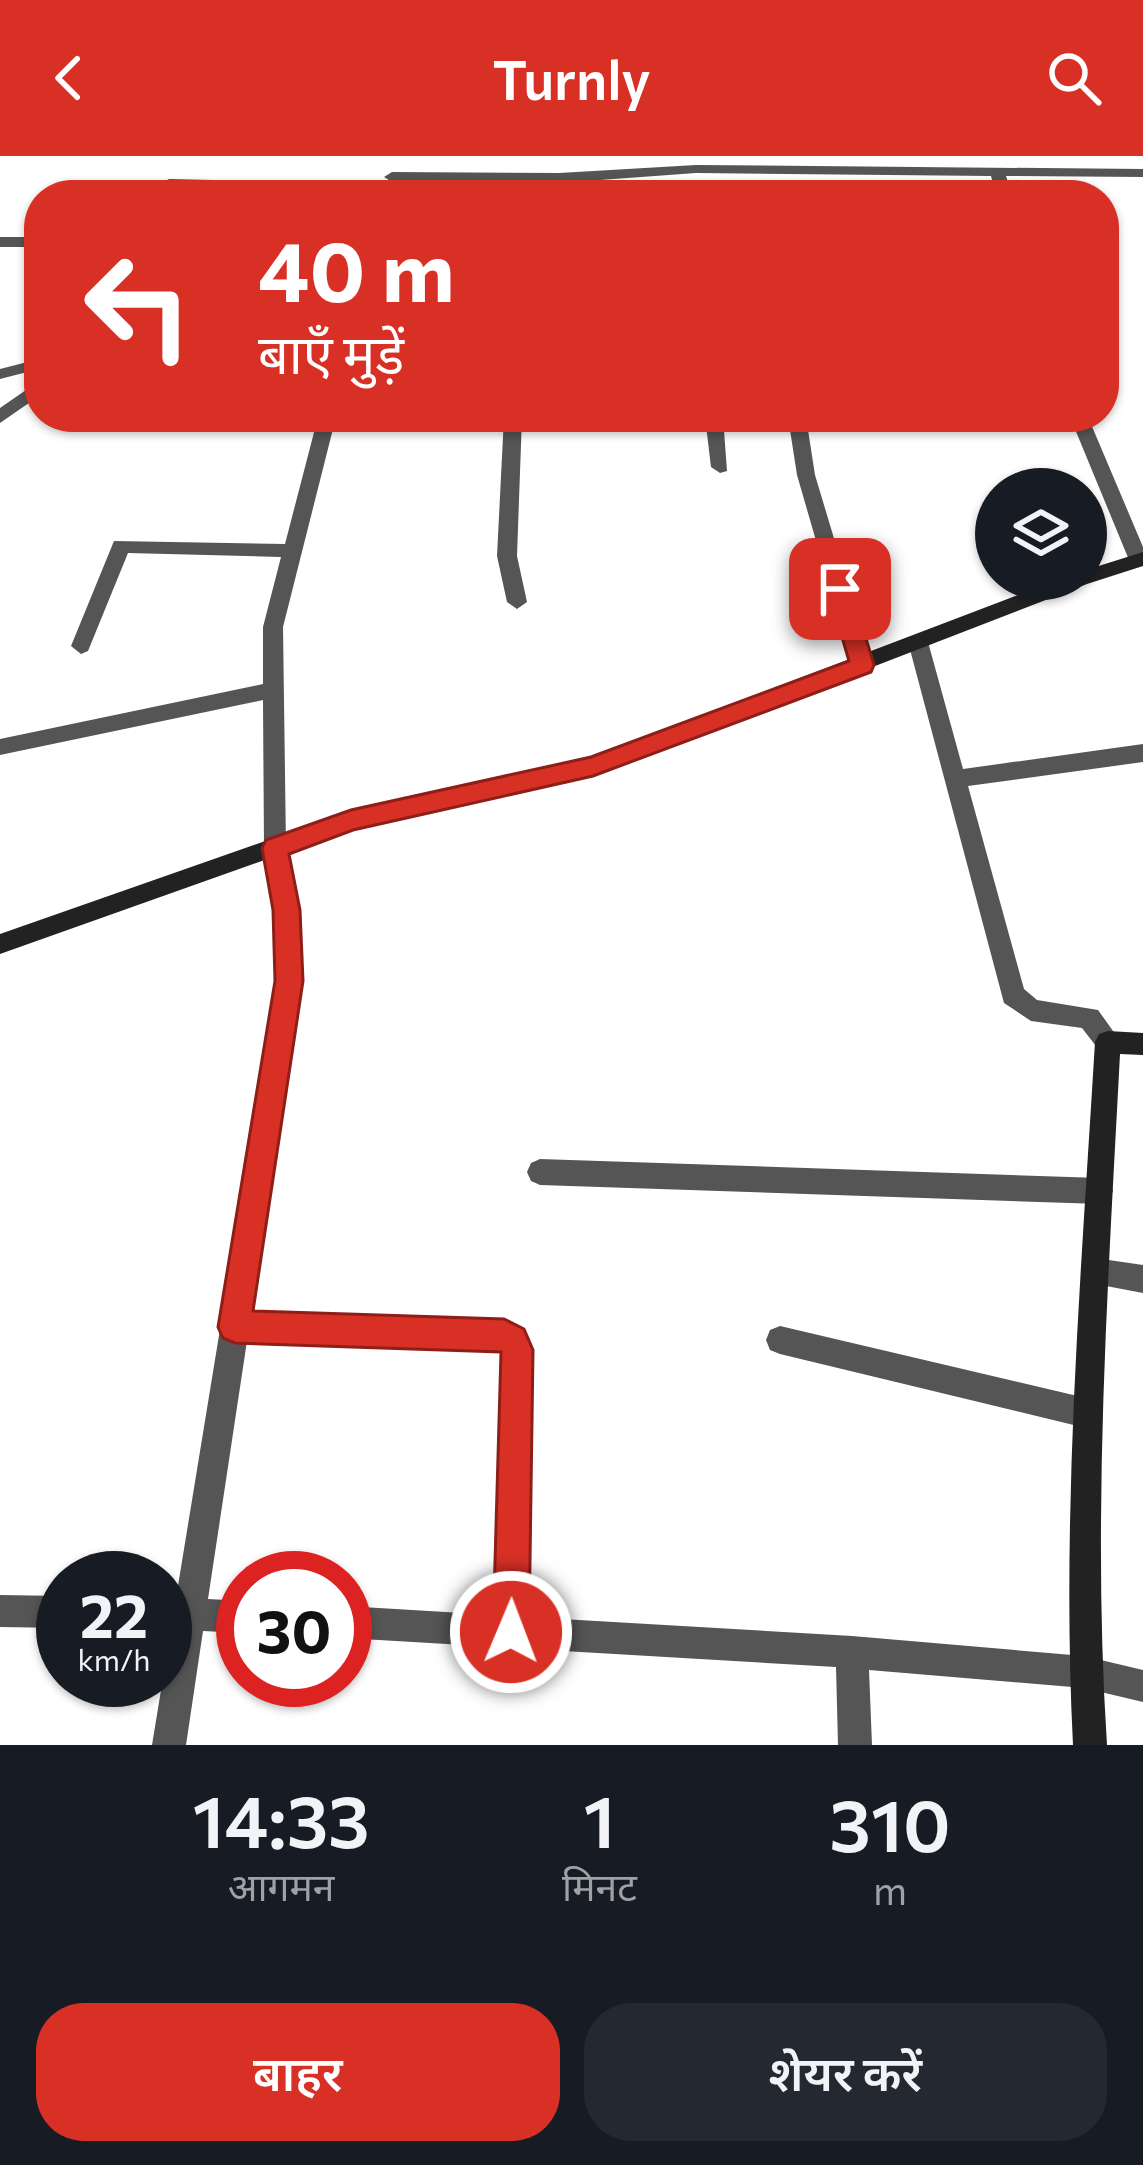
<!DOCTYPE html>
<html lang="hi">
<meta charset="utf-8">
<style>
body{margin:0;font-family:Commissioner,"Noto Sans Devanagari",sans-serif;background:#242831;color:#f1f3f6;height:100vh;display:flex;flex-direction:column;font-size:45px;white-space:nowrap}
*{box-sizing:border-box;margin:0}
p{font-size:39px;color:#9ea1a6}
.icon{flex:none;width:66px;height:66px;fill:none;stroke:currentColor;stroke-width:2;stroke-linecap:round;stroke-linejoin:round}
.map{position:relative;height:1589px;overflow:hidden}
.side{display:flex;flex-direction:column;background:#171b24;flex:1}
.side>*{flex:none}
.banner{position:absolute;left:24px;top:24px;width:1095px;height:252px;border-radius:48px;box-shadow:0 3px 9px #0004;background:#d93025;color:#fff;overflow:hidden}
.controls{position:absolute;left:975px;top:312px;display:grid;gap:24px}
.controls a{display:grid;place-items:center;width:132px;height:132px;border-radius:50%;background:#171b24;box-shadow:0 3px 9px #0004;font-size:60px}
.speed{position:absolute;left:36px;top:1395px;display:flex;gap:24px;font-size:60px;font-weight:700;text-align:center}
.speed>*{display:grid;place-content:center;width:156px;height:156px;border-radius:50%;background:#171b24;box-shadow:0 3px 9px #0004;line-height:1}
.speed small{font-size:30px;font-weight:400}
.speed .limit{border:18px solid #d22;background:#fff;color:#111}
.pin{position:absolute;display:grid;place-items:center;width:102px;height:102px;color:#fff;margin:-51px;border-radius:24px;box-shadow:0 6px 18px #0006}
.me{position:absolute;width:132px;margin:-66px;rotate:1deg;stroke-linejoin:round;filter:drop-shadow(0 0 9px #0008)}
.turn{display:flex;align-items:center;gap:42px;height:252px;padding:0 36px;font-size:54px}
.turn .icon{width:156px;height:156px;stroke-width:2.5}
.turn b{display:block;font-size:84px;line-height:102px}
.eta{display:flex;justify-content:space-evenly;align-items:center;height:204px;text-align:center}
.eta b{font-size:72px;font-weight:600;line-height:84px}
.cta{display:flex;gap:24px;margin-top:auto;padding:24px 36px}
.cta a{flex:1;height:138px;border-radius:48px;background:#d93025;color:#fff;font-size:48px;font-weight:600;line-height:138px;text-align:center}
.cta a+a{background:#242831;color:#f1f3f6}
header{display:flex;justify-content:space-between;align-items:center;height:156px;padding:0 36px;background:#d93025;color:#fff;font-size:54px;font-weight:600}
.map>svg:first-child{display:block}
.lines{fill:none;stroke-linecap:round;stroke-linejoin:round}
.street{fill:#555;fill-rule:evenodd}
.secondary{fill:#222;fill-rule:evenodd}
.route{fill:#d93025;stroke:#8d1f18;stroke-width:3}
</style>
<header><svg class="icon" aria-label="back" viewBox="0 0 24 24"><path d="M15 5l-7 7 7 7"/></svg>Turnly<svg class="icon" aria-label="search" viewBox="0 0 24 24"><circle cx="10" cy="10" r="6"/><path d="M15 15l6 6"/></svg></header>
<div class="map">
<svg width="1143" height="1589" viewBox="0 0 1143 1589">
<rect width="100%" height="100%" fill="#fff"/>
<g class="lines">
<g class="street">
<path d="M696 9 1143 13V21L1006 20 1012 39H996L991 20 696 17 559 27 392 26 384 21 392 16 559 17Z"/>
<path d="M169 23 389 28 397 33 389 38 172 33 160 39H141Z"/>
<rect x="0" y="81" width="39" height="10"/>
<path d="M39 203V213L0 223V213Z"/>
<path d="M39 225V240L0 267V252Z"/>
<path d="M318 261H336L283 471 286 692 299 754 301 825 251 1156 504 1165 514 1169 531 1194 527 1461 852 1480 1084 1500 1143 1514V1546L1084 1532 869 1514 872 1589H838L836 1511 345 1482V1450L496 1459 503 1199 497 1193 247 1185 208 1443 243 1445V1477L203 1475 186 1589H152L171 1473H165V1441L176 1442 277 825 275 754 264 692 263 544 0 599V583L263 528V471L281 401 128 397 88 495 81 498 71 490 114 385 285 388Z"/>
<path d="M504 261H522L517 400 527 446 517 453 507 446 497 400Z"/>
<path d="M705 261H723L727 315 720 317 711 311Z"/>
<path d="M788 261H806L815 319 872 509 862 517 852 509 797 319Z"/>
<path d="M1070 261H1088L1143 391V410L1132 409 1129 404Z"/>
<path d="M918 478 928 486 963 613 1143 588V606L968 630 1024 833 1037 844 1098 854 1121 886 1117 894 1108 897 1099 894 1082 872 1031 865 1004 847 908 486Z"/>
<path d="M540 1003 1100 1022 1109 1026 1113 1035 1109 1044 1100 1048 540 1029 531 1025 527 1016 531 1007Z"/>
<path d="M1095 1102 1143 1109V1137L1085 1126 1081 1116 1085 1106Z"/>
<path d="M780 1170 1086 1242 1096 1247 1101 1257 1096 1267 1086 1272 780 1198 770 1194 766 1184 770 1174Z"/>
<path d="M0 1439 63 1440V1472L0 1471Z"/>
</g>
<g class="secondary">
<path d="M1143 396V410L1087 428 601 616 352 673 0 798V778L351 655 590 602 1060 423H1086V414Z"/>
<path d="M1108 875 1143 877V899L1120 898C1108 1129 1092 1358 1107 1589H1073C1061 1354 1081 1121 1095 886L1099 878Z"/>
</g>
</g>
<path class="route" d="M840 425 851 433 874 509 871 516 593 620 353 674 289 698 300 754 303 825 253 1155 504 1163 524 1173 533 1194 529 1476 524 1489 511 1494 498 1489 493 1476 501 1196 235 1187 223 1182 218 1171 275 825 273 754 262 692 266 684 351 654 591 601 849 505 828 433Z"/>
</svg>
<div class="controls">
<a><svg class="icon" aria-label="layers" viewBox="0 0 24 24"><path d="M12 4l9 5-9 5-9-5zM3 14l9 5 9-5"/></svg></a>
</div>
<div class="speed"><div>22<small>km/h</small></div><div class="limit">30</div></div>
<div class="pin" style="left:840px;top:433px;background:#d93025"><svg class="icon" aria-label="arrive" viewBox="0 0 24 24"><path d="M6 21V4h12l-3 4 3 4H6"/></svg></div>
<svg class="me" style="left:511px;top:1476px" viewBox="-20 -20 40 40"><circle r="17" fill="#d93025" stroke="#fff" stroke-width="3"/><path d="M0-11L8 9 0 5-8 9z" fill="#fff"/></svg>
<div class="banner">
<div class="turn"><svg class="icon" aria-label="left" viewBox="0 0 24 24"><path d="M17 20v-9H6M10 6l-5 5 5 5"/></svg><div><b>40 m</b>बाएँ मुड़ें</div></div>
</div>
</div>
<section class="side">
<div class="eta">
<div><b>14:33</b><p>आगमन</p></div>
<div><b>1</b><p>मिनट</p></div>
<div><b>310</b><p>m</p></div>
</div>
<div class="cta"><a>बाहर</a><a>शेयर करें</a></div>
</section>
